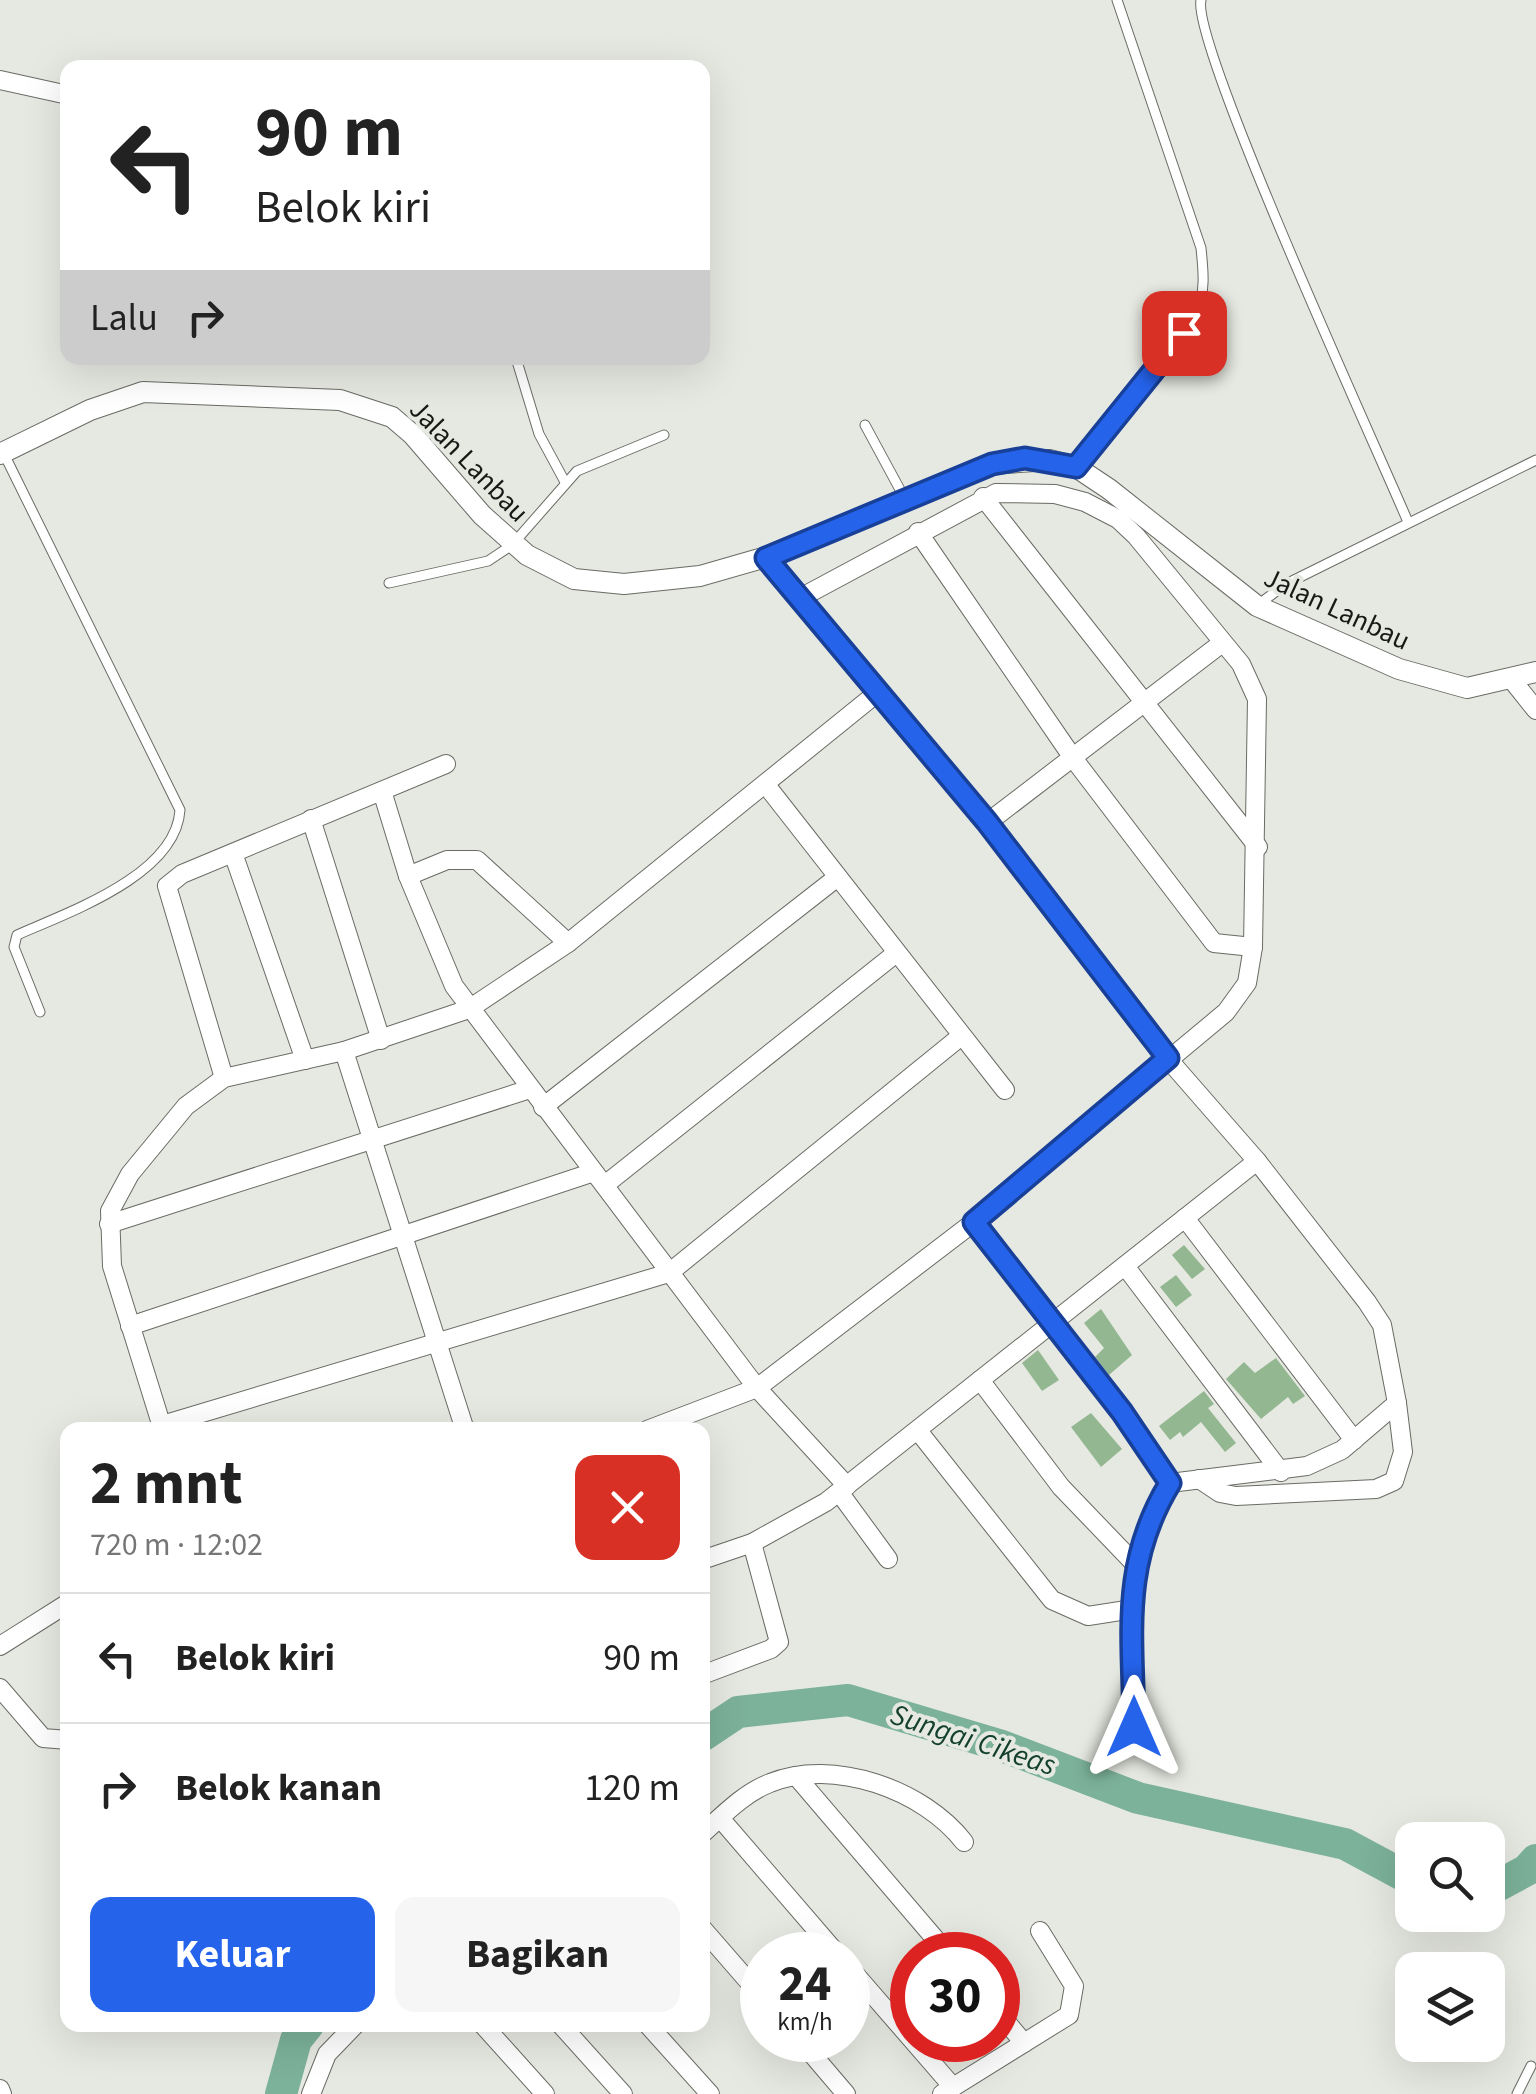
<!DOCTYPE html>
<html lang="id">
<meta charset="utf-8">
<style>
body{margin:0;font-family:"Source Sans 3",sans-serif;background:#f6f6f6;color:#222;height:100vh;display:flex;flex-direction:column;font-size:38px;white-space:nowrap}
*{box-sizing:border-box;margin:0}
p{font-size:32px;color:#767676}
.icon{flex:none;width:55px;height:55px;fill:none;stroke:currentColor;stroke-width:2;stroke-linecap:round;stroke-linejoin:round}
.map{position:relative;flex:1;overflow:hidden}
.panel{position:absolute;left:60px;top:1422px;width:650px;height:610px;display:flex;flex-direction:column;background:#fff;border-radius:20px;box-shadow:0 10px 40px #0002}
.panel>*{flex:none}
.banner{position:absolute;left:60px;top:60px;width:650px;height:305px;border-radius:20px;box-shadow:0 10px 40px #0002;background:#fff;color:#222;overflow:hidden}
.fabs{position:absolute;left:1395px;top:1822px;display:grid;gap:20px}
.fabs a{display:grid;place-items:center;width:110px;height:110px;border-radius:20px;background:#fff;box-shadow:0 10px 40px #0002;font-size:50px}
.speed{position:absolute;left:740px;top:1932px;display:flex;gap:20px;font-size:50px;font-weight:700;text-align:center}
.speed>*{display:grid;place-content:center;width:130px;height:130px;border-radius:50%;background:#fff;box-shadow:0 10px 40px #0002;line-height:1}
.speed small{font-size:25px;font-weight:400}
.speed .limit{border:15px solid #d22;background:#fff;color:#111}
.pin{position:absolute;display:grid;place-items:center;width:85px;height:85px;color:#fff;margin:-42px;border-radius:20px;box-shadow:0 5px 15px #0006}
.me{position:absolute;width:110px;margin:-55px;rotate:0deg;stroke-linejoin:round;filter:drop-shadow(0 0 8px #0008)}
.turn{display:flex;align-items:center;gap:35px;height:210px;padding:0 30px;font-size:45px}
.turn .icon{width:130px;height:130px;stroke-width:2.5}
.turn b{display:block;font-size:70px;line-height:85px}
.then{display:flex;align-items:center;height:95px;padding:0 30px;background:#0003;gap:20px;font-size:38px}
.round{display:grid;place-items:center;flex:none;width:105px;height:105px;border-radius:20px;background:#f6f6f6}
.overview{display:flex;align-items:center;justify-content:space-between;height:170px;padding:0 30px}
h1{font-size:60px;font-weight:700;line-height:75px}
.cta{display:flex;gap:20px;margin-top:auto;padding:20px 30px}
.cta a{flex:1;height:115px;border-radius:20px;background:#2563eb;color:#fff;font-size:40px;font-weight:700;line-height:115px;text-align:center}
.cta a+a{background:#f6f6f6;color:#222}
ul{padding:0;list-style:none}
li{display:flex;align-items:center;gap:30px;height:130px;padding:0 30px;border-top:2px solid #e0e0e0}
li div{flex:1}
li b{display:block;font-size:38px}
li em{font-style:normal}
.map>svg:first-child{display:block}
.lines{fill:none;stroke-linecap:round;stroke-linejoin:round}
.river{stroke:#7cb299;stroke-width:32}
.building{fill:#93b791}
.service-casing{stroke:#696b64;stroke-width:11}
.minor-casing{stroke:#696b64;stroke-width:20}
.tertiary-casing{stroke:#696b64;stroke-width:22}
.service{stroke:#fff;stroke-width:9}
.minor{stroke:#fff;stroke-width:18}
.tertiary{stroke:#fff;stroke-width:20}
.route-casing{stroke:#184099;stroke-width:25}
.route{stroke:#2563eb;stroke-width:18}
.labels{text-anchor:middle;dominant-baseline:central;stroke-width:8;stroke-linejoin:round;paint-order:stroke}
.street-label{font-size:28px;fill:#181917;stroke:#e6e9e1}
.water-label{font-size:30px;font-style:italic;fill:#123f2e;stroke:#e6e9e1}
</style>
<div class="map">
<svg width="1536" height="2094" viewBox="0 0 1536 2094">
<rect width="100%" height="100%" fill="#e6e9e1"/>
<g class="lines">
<g class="river">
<path d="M702 1736 738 1712 848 1700 999 1745 1138 1798 1345 1844 1412 1880"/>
<path d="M1488 1891 1527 1870 1536 1860"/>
<path d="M281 2094 296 2040 308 2025"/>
</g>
</g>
<g class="building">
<path d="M1184 1245 1205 1269 1192 1279 1172 1255Z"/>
<path d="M1176 1275 1192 1295 1176 1307 1160 1287Z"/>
<path d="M1101 1309 1132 1355 1109 1375 1095 1357 1104 1348 1084 1323Z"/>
<path d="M1038 1350 1059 1380 1042 1391 1022 1363Z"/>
<path d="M1276 1358 1305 1396 1293 1404 1288 1397 1261 1419 1226 1379 1244 1362 1255 1373Z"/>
<path d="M1204 1391 1214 1404 1208 1408 1236 1443 1225 1452 1201 1422 1183 1437 1180 1432 1170 1440 1159 1426Z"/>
<path d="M1091 1413 1122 1449 1101 1467 1071 1427Z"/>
</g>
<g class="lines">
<defs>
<g id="service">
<path d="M1201 0C1191 44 1378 451 1408 522"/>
<path d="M516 358 539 434 565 482"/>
<path d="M865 425 904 497"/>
<path d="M4 454 180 810C176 875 69 912 17 935L14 947 40 1012"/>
<path d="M1077 466C1115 416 1174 369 1197 311 1206 290 1203 269 1201 248L1117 0"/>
<path d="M389 583 488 561 512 545 577 471 664 435"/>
<path d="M1259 604 1286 584 1536 460"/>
<path d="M1517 2094 1531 2066"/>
</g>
<g id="minor">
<path d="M0 80 68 95"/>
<path d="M983 497 1258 847"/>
<path d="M918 532 1073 758 1214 943 1253 947"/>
<path d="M766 557 987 823 1168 1059 1257 1161 1367 1302 1382 1325 1397 1403 1403 1452 1394 1481 1376 1489 1236 1496 1220 1493 1199 1479"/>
<path d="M1512 680 1536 710"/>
<path d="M766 785 1005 1090"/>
<path d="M382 791 408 876 454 986 757 1388 847 1486"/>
<path d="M311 819 381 1040"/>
<path d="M987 823 1222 643"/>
<path d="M233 853 305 1060"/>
<path d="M408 876 447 860H477L568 943"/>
<path d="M344 1051 465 1430"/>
<path d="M224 1078 167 886 182 874 446 764"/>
<path d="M543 1107 835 879"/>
<path d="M606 1184 895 954"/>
<path d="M1185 1218 1354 1440"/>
<path d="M974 1222 1122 1412 1170 1483"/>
<path d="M109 1224 530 1089"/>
<path d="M1125 1266 1281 1472"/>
<path d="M130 1326 594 1172"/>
<path d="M980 1380 1061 1487 1134 1563"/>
<path d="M162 1425 669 1273 960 1037"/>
<path d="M163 1430 112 1266 110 1211 130 1174 186 1106 224 1078 344 1051 469 1009 568 943 877 693"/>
<path d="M647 1430 757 1388 974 1222 1226 1012 1247 983 1253 947 1257 699 1241 664 1136 536 1118 519 1085 502 1055 494 996 493 802 597"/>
<path d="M919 1432 1052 1600 1088 1616 1133 1609"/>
<path d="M1170 1483 1307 1466 1342 1450 1397 1403"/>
<path d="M839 1492 888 1559"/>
<path d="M702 1560 752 1543 826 1502 1257 1161"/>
<path d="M0 1646 68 1603"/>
<path d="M702 1675 771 1649 779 1642 752 1543"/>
<path d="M0 1688 43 1738 68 1740"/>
<path d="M1134 1727C1133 1634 1119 1566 1170 1483"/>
<path d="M796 1776 949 1955"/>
<path d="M720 1818 838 1955"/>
<path d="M702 1834C723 1815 744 1793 770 1783 833 1757 924 1790 964 1842"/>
<path d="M702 1928 762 1997"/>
<path d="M848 1966 953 2087"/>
<path d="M998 2012 1024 2043"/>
<path d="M483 2025 545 2094"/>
<path d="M561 2025 623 2094"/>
<path d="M648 2025 710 2094"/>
<path d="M800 2040 846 2094"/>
<path d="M0 2089 2 2094"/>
<path d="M311 2094 327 2054 355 2025"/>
<path d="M942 2094 1069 2015 1074 1986 1040 1931"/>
</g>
<path id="tertiary" d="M0 454 90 410 143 392 340 400 392 417 413 435 482 515 527 555 574 579 624 584 700 576 766 557 991 464 1050 460 1076 467 1109 489 1257 606 1399 669 1467 688 1536 672"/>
</defs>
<use href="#service" class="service-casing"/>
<use href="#minor" class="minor-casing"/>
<use href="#tertiary" class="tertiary-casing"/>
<use href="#service" class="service"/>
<use href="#minor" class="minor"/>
<use href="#tertiary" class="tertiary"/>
</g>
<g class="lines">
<defs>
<path id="route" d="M1134 1727C1133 1635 1120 1565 1170 1483L1122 1412 974 1222 1168 1058 987 822 766 558 992 464 1025 458 1076 467 1184 333"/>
</defs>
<use href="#route" class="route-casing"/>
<use href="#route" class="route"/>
</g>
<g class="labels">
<g class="street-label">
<text transform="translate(469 461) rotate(46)">Jalan Lanbau</text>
<text transform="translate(1337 609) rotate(25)">Jalan Lanbau</text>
</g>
<g class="water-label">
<text transform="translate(973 1740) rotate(18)">Sungai Cikeas</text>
</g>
</g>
</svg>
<div class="fabs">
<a><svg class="icon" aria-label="search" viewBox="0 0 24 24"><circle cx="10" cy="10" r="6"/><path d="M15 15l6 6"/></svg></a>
<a><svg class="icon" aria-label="layers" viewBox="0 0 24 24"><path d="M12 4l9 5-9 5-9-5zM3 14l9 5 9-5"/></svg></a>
</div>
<div class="speed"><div>24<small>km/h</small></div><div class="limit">30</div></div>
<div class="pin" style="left:1184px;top:333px;background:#d93025"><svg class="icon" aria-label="arrive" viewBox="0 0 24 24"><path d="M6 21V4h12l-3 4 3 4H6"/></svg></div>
<svg class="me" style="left:1134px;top:1727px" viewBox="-20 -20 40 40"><path d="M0-17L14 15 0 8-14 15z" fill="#2563eb" stroke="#fff" stroke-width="4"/></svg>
<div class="banner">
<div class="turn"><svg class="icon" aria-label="left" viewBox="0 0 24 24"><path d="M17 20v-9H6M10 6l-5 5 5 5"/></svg><div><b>90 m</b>Belok kiri</div></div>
<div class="then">Lalu<svg class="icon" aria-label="right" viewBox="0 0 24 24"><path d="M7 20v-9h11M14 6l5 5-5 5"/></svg></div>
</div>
<section class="panel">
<div class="overview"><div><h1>2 mnt</h1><p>720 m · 12:02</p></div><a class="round" style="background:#d93025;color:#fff"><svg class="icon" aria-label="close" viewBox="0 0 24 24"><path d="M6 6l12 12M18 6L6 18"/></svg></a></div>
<ul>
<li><svg class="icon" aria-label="left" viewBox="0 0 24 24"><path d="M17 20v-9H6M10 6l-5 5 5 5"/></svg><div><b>Belok kiri</b></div><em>90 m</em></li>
<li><svg class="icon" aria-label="right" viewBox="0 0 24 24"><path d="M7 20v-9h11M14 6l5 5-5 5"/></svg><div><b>Belok kanan</b></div><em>120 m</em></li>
</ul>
<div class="cta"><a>Keluar</a><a>Bagikan</a></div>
</section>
</div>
